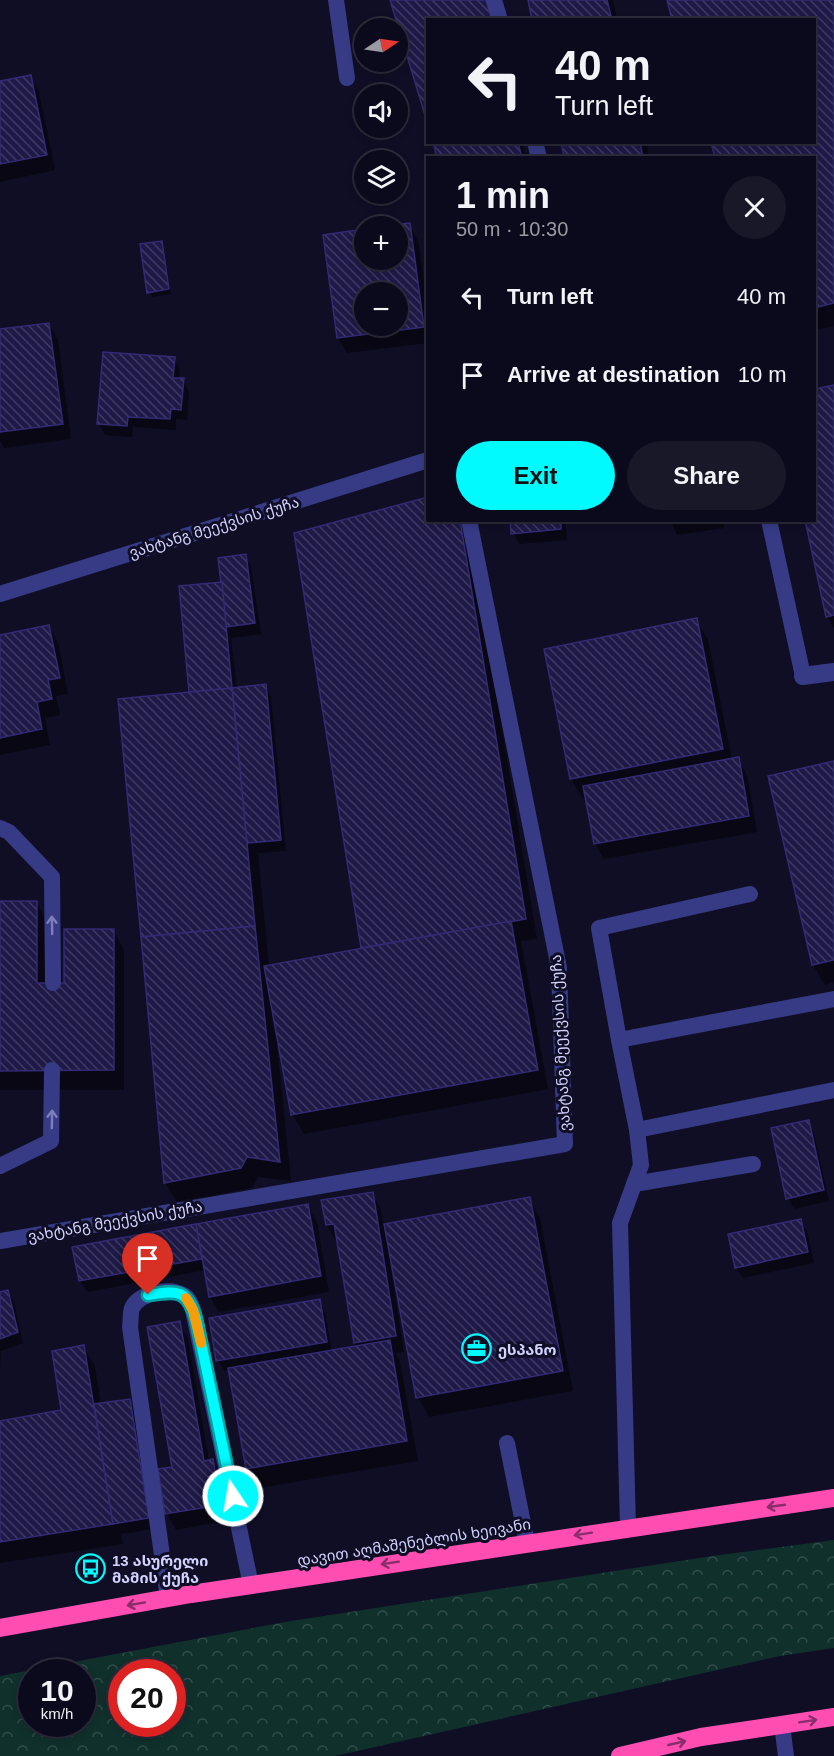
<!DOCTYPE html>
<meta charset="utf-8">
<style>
body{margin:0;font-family:Helvetica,"Noto Sans Georgian",sans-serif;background:#191829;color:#f1f3f6;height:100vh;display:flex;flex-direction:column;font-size:22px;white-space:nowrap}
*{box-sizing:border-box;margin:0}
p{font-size:20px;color:#9a9aa3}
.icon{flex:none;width:33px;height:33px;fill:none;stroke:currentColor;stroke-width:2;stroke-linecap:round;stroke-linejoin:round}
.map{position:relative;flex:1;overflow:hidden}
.side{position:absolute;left:426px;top:156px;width:390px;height:366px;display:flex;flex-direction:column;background:#0b0a1c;border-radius:0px;box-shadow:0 3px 9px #0003,0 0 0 2px #2b2b3b}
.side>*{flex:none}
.guide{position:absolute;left:426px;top:18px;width:390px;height:126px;border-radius:0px;box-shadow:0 3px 9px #0003,0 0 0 2px #2b2b3b;background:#0b0a1c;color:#f1f3f6;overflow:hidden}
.needle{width:39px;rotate:77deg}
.buttons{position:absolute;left:354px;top:18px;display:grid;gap:12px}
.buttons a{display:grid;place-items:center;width:54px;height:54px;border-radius:50%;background:#0b0a1c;box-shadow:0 3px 9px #0003,0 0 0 2px #2b2b3b;font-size:30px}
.speed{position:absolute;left:18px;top:1659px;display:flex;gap:12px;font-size:30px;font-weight:700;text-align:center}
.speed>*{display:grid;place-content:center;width:78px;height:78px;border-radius:50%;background:#0b0a1c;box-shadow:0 3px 9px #0003,0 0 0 2px #2b2b3b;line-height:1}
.speed small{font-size:15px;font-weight:400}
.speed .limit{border:9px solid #d22;background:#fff;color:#111}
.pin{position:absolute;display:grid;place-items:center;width:51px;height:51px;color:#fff;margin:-62px -26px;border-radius:50% 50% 50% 0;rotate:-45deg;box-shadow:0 0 6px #0007}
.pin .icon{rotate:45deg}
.me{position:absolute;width:66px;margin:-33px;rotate:348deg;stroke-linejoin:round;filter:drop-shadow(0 0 4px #0008)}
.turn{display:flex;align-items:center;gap:21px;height:126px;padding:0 30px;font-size:27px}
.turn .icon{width:78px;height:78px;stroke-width:2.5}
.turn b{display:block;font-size:42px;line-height:51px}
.round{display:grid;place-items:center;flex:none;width:63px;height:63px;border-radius:32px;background:#191829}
.head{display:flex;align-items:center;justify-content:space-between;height:102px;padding:0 30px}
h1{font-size:36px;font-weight:800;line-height:45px}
.action{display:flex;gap:12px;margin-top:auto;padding:12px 30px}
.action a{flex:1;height:69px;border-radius:36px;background:#00fafd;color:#111;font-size:24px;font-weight:800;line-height:69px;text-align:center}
.action a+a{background:#191829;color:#f1f3f6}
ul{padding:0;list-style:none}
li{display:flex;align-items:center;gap:18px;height:78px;padding:0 30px}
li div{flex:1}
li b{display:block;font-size:22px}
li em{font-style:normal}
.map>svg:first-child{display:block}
.forest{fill:url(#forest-crowns);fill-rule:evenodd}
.shadow{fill:#0007;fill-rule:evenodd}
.building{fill:url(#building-back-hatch);stroke:#322a74;stroke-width:1.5;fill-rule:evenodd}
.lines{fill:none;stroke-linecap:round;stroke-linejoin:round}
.lane{stroke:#373b86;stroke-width:16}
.street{stroke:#373b86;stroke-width:18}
.highway{stroke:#ff4db2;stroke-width:18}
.oneway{stroke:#7d7fbc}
.oneway2{stroke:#872e6c}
.route-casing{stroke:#00a2a4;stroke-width:15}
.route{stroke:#00fafd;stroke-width:10}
.slow{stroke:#f59e0b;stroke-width:10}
.labels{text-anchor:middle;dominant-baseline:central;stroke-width:6;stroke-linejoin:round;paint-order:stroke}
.street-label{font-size:15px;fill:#d3d2ff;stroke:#0f0e25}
.poi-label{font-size:15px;font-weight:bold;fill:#d3d2ff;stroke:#0f0e25;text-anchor:start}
</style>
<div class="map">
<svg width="834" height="1756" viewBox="0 0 834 1756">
<defs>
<pattern id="forest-crowns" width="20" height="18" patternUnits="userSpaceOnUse" patternTransform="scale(1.5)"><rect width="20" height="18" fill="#10302c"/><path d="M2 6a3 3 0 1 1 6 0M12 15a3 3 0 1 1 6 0" fill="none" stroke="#324d4c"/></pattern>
<pattern id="building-back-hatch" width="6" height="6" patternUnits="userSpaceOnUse" patternTransform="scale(1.5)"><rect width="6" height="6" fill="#1e1947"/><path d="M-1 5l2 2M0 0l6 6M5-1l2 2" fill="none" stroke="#3e3a63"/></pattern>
</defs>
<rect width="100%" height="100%" fill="#0f0e25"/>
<path class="forest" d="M834 1540V1648L780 1656 335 1756H0V1676L285 1622 712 1556ZM82 1672V1724H32V1672ZM172 1672V1724H122V1672Z"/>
<g class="shadow">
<path d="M529 0H613L617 20H534Z"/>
<path d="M669 0H834V326L814 330V20Z"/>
<path d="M30 76 39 92 55 170 0 182V82Z"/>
<path d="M434 142H522L526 158H439Z"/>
<path d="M562 142H646L649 158H566Z"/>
<path d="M409 224 418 240 428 309V343L347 353 338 338 324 236 364 230V260H398V226H393ZM364 292H398V326H364Z"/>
<path d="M162 243 164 248 171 294 152 297 149 292Z"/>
<path d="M49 324 58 340 71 439 4 448 0 441V331Z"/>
<path d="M174 359 180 369 179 380H183L189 391 187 420 176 419V430L133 427 132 437 105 435 99 424Z"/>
<path d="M834 386V628L827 616 814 520Z"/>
<path d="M428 520H467L537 939 521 941 548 1089 304 1134 292 1114 279 1045H277L291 1181 258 1177 252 1188 177 1202 165 1182 190 691 223 583 245 556 251 566 261 634 231 638 237 689 265 686 271 697 286 851 258 853 269 967 363 950 296 535Z"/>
<path d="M512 520H565L567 540 519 544 513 533Z"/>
<path d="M670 520H723L724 528 677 535Z"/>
<path d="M696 620 708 640 732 760 738 759 747 775 757 832 604 859 595 844 587 798 583 799 571 779 546 650Z"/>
<path d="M49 627 58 642 68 694 56 696 60 715 45 718 50 745 0 755V636Z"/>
<path d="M834 762V982L825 985 813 965 770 777Z"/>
<path d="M0 902H36L47 922 48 984H65L113 930 124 950V1090H0Z"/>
<path d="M808 1122 814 1133 829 1201 794 1209 788 1198Z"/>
<path d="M372 1194 381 1209 384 1226 529 1199 540 1218 573 1391 429 1417 418 1397 392 1262H390L404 1352 396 1353 400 1362 418 1461 259 1488 248 1469 230 1370 224 1371 218 1360 319 1301 325 1312 332 1352 358 1347 355 1343 339 1240 336 1241 327 1225Z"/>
<path d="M308 1206 317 1222 329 1292 219 1312 210 1296 206 1270 87 1292 80 1281 74 1248Z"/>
<path d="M800 1220 807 1231 814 1263 743 1278 736 1268Z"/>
<path d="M7 1291 14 1302 23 1343 1 1351 0 1373V1293Z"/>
<path d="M179 1323 188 1339 209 1461H212L222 1477 229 1520 176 1530 167 1514 160 1471 173 1468Z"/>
<path d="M83 1347 95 1366 101 1405 129 1400 136 1411 154 1529 121 1534 123 1544 0 1563V1422L62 1412Z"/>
</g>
<g class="building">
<path d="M390 0H486L492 20H428V125Z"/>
<path d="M528 0H607L612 20H532Z"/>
<path d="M667 0H834V303L814 308V158H715L711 142H814V20H672Z"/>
<path d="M31 75 47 155 0 164V81Z"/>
<path d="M433 142H518L522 158H437Z"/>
<path d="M561 142H640L643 158H564Z"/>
<path d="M410 223 424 327 337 338 323 235 364 229V260H398V226H382ZM364 292H398V326H364Z"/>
<path d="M162 241 169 289 147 293 140 244Z"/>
<path d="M49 323 63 424 0 432V329Z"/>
<path d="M103 352 175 357 173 378H184L181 410 171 409 170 419 128 417 127 426 97 424Z"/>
<path d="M834 385V615L826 617 805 520H814V389Z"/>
<path d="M428 497V520H460L526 919 361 948 294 533Z"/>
<path d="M510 520H561V529L511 534Z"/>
<path d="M246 554 255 623 226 627 218 558Z"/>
<path d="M222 582 232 688 189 692 179 586Z"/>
<path d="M697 618 723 749 570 779 544 649Z"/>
<path d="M49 625 60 678 48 680 52 699 37 702 42 729 0 738V635Z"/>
<path d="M266 684 281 840 247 843 232 688Z"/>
<path d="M232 688 255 926 141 937 118 699Z"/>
<path d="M739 757 749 816 594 844 583 786Z"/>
<path d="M834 761V960L812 965 768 776Z"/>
<path d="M0 901H37V983H64V929H114V1070L0 1071Z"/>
<path d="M511 921 538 1070 291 1115 264 966Z"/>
<path d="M255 926 280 1162 247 1157 241 1168 164 1183 141 937Z"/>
<path d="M809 1120 824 1190 786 1199 771 1128Z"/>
<path d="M373 1192 396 1336 354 1343 334 1224 326 1225 321 1200Z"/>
<path d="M530 1197 563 1371 416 1398 384 1224Z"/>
<path d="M308 1204 321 1276 209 1297 196 1224Z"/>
<path d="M801 1219 808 1252 735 1268 728 1234Z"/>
<path d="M196 1224 202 1259 79 1281 72 1247Z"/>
<path d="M8 1290 18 1332 0 1339V1292Z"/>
<path d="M320 1299 327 1342 216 1361 209 1318Z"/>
<path d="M180 1321 204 1461 213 1459 221 1505 165 1514 158 1469 172 1467 147 1327Z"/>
<path d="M390 1340 407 1441 246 1469 228 1368Z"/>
<path d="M84 1345 113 1524 0 1542V1421L61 1410 52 1351Z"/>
<path d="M130 1399 149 1518 113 1524 94 1404Z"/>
</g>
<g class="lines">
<g class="lane">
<path d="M336 0 347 78"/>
<path d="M494 0 500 20"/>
<path d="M535 142 539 158"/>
<path d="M769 520 803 676"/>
<path d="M0 594 428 460"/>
<path d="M0 828 9 832 52 877 53 983"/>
<path d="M619 1040 834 999"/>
<path d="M637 1130 834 1090"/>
<path d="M0 1166 51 1141 52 1070"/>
<path d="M634 1184 753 1164"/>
<path d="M0 1241 565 1144 559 968 469 520"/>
<path d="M507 1443 527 1543"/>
<path d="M628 1527 620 1223 641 1165 637 1130 619 1040 599 928 750 894"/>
<path d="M168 1598 130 1327C131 1321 130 1313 132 1308 139 1293 169 1287 183 1295 189 1298 191 1304 193 1310L251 1585"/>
<path d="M782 1725 786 1756"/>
</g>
<path class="street" d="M803 676 834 672"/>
<g class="highway">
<path d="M0 1628 191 1594 834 1498"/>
<path d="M620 1756 701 1737 834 1717"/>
</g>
</g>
<defs><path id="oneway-shaft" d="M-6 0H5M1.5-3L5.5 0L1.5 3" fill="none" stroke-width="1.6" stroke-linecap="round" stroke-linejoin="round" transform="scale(1.5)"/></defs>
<g class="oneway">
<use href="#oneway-shaft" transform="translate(52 925) rotate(-91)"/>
<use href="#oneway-shaft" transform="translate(52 1119) rotate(-89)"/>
</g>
<g class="oneway2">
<use href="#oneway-shaft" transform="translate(776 1506) rotate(172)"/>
<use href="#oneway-shaft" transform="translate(583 1534) rotate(171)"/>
<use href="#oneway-shaft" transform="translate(390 1563) rotate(171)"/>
<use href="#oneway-shaft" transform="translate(136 1604) rotate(170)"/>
<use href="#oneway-shaft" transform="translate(808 1721) rotate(-9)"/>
<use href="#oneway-shaft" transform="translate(677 1743) rotate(-13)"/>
</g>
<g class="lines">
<defs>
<path id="route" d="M148 1295C176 1291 187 1288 196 1319L233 1496"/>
</defs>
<use href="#route" class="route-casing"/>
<use href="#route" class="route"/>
<path class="slow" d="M186 1298 193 1310 201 1343"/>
</g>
<defs>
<symbol id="office-ring" viewBox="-11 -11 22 22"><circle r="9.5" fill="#0f0e25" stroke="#00fafd" stroke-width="1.5"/><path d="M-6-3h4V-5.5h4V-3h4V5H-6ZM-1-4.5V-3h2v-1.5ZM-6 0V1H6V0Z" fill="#00fafd"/></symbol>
<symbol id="bus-ring" viewBox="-11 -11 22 22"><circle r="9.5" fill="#0f0e25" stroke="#00fafd" stroke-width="1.5"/><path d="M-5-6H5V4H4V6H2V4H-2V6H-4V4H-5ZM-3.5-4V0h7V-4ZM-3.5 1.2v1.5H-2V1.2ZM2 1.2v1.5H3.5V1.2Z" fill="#00fafd"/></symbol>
</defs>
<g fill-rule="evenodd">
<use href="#office-ring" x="460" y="1332" width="33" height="33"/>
<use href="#bus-ring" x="74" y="1552" width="33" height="33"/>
</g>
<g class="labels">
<g class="street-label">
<text transform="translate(214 527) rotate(-17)">ვახტანგ მეექვსის ქუჩა</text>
<text transform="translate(560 1043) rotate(-93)">ვახტანგ მეექვსის ქუჩა</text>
<text transform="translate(115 1221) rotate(-10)">ვახტანგ მეექვსის ქუჩა</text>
<text transform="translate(414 1542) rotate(-9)">დავით აღმაშენებლის ხეივანი</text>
</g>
<g class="poi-label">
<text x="498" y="1349">ესპანო</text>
<text x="112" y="1560">13 ასურელი<tspan x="112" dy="17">მამის ქუჩა</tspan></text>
</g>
</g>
</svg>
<div class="buttons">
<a><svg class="needle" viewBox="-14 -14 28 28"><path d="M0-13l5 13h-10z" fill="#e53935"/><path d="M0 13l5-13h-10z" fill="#9a9aa3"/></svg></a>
<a><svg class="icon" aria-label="sound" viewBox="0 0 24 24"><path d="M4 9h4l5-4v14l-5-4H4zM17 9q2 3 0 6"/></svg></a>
<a><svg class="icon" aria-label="layers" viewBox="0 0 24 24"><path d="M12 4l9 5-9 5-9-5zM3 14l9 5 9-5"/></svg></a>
<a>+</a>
<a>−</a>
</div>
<div class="speed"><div>10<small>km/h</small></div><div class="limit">20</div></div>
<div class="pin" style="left:148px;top:1295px;background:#d93025"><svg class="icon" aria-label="arrive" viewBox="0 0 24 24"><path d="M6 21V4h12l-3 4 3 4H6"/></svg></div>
<svg class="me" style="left:233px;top:1496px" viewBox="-20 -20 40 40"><circle r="17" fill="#00fafd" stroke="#fff" stroke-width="3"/><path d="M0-11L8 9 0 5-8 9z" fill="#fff"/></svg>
<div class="guide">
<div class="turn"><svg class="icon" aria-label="left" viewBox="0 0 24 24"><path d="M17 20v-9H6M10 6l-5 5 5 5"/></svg><div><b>40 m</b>Turn left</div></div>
</div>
<section class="side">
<div class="head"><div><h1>1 min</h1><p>50 m · 10:30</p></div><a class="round"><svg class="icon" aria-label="close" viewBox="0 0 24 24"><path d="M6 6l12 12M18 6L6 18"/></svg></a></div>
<ul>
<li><svg class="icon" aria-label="left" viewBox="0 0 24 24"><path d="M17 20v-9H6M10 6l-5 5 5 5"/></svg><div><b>Turn left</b></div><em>40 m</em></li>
<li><svg class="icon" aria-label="arrive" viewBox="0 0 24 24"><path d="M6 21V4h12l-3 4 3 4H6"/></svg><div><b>Arrive at destination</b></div><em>10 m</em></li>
</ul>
<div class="action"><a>Exit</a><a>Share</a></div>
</section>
</div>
